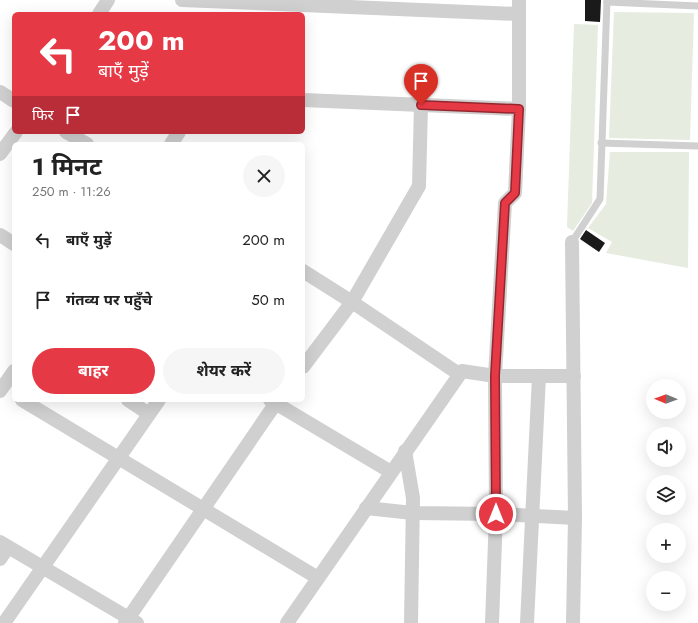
<!DOCTYPE html>
<html lang="hi">
<meta charset="utf-8">
<style>
body{margin:0;font-family:Jost,"Noto Sans Devanagari",sans-serif;background:#f6f6f6;color:#222;height:100vh;display:flex;flex-direction:column;font-size:15px;white-space:nowrap}
*{box-sizing:border-box;margin:0}
p{font-size:13px;color:#767676}
.icon{flex:none;width:22px;height:22px;fill:none;stroke:currentColor;stroke-width:2;stroke-linecap:round;stroke-linejoin:round}
.map{position:relative;flex:1;overflow:hidden}
.sheet{position:absolute;left:12px;top:142px;width:293px;height:260px;display:flex;flex-direction:column;background:#fff;border-radius:6px;box-shadow:0 4px 16px #0002}
.sheet>*{flex:none}
.top-card{position:absolute;left:12px;top:12px;width:293px;height:122px;border-radius:6px;box-shadow:0 4px 16px #0002;background:#e63946;color:#fff;overflow:hidden}
.needle{width:26px;rotate:271deg}
.controls{position:absolute;left:646px;top:379px;display:grid;gap:8px}
.controls a{display:grid;place-items:center;width:40px;height:40px;border-radius:50%;background:#fff;box-shadow:0 4px 16px #0002;font-size:20px}
.pin{position:absolute;display:grid;place-items:center;width:34px;height:34px;color:#fff;margin:-41px -17px;border-radius:50% 50% 50% 0;rotate:-45deg;box-shadow:0 0 4px #0007}
.pin .icon{rotate:45deg}
.me{position:absolute;width:44px;margin:-22px;rotate:0deg;stroke-linejoin:round;filter:drop-shadow(0 0 3px #0008)}
.turn{display:flex;align-items:center;gap:14px;height:84px;padding:0 20px;font-size:18px}
.turn .icon{width:52px;height:52px;stroke-width:2.5}
.turn b{display:block;font-size:28px;line-height:34px}
.then{display:flex;align-items:center;height:38px;padding:0 20px;background:#0003;gap:8px;font-size:15px}
.round{display:grid;place-items:center;flex:none;width:42px;height:42px;border-radius:21px;background:#f6f6f6}
.overview{display:flex;align-items:center;justify-content:space-between;height:68px;padding:0 20px}
h1{font-size:24px;font-weight:700;line-height:30px}
.primary-button{display:flex;gap:8px;margin-top:auto;padding:8px 20px}
.primary-button a{flex:1;height:46px;border-radius:24px;background:#e63946;color:#fff;font-size:16px;font-weight:700;line-height:46px;text-align:center}
.primary-button a+a{background:#f6f6f6;color:#222}
ul{padding:0;list-style:none}
li{display:flex;align-items:center;gap:12px;height:60px;padding:0 20px}
li div{flex:1}
li b{display:block;font-size:15px}
li em{font-style:normal}
.map>svg:first-child{display:block}
.green{fill:#e6ecdf}
.building{fill:#1a1a1a}
.lines{fill:none;stroke-linecap:round;stroke-linejoin:round}
.lane{stroke:#d0d0d0;stroke-width:7}
.street{stroke:#d0d0d0;stroke-width:14}
.route-casing{stroke:#96252e;stroke-width:10}
.route{stroke:#e63946;stroke-width:7}
</style>
<div class="map">
<svg width="698" height="623" viewBox="0 0 698 623">
<rect width="100%" height="100%" fill="#fff"/>
<g class="green">
<path d="M614 12 694 13 690 140 609 138Z"/>
<path d="M574 24 598 25 592 203 573 231 567 227Z"/>
<path d="M610 152H689L688 268 606 253 612 242 588 228 606 204Z"/>
</g>
<g class="building">
<path d="M585 0H601L600 22 585 21Z"/>
<path d="M586 230 605 243 599 252 580 239Z"/>
</g>
<g class="lines">
<g class="lane">
<path d="M607 2 698 6"/>
<path d="M601 143 698 146"/>
<path d="M572 242 600 199 607 0"/>
</g>
<g class="street">
<path d="M182 0 518 14"/>
<path d="M99 14 108 0"/>
<path d="M0 92 14 101"/>
<path d="M303 100 519 109"/>
<path d="M66 132 87 144"/>
<path d="M171 144 179 132"/>
<path d="M0 154 16 132"/>
<path d="M0 235 14 244"/>
<path d="M572 242 575 518 573 623"/>
<path d="M303 271 352 302 459 374"/>
<path d="M303 367 352 302 419 186 421 105"/>
<path d="M0 391 14 371"/>
<path d="M22 400 318 578"/>
<path d="M128 400 149 414"/>
<path d="M270 400 391 472"/>
<path d="M405 451 413 498 411 623"/>
<path d="M366 508 413 513 496 514 575 518"/>
<path d="M0 542 137 623"/>
<path d="M0 559 8 547"/>
<path d="M4 623 159 400"/>
<path d="M125 623 278 400"/>
<path d="M287 623 462 371 495 376H574"/>
<path d="M492 623 496 514 495 376 505 203 515 193 519 109V0"/>
<path d="M527 623 539 376"/>
</g>
</g>
<g class="lines">
<defs>
<path id="route" d="M421 105 519 109 515 193 505 203 495 376 496 514"/>
</defs>
<use href="#route" class="route-casing"/>
<use href="#route" class="route"/>
</g>
</svg>
<div class="controls">
<a><svg class="needle" viewBox="-14 -14 28 28"><path d="M0-13l5 13h-10z" fill="#e53935"/><path d="M0 13l5-13h-10z" fill="#767676"/></svg></a>
<a><svg class="icon" aria-label="sound" viewBox="0 0 24 24"><path d="M4 9h4l5-4v14l-5-4H4zM17 9q2 3 0 6"/></svg></a>
<a><svg class="icon" aria-label="layers" viewBox="0 0 24 24"><path d="M12 4l9 5-9 5-9-5zM3 14l9 5 9-5"/></svg></a>
<a>+</a>
<a>−</a>
</div>
<div class="pin" style="left:421px;top:105px;background:#d93025"><svg class="icon" aria-label="arrive" viewBox="0 0 24 24"><path d="M6 21V4h12l-3 4 3 4H6"/></svg></div>
<svg class="me" style="left:496px;top:514px" viewBox="-20 -20 40 40"><circle r="17" fill="#e63946" stroke="#fff" stroke-width="3"/><path d="M0-11L8 9 0 5-8 9z" fill="#fff"/></svg>
<div class="top-card">
<div class="turn"><svg class="icon" aria-label="left" viewBox="0 0 24 24"><path d="M17 20v-9H6M10 6l-5 5 5 5"/></svg><div><b>200 m</b>बाएँ मुड़ें</div></div>
<div class="then">फिर<svg class="icon" aria-label="arrive" viewBox="0 0 24 24"><path d="M6 21V4h12l-3 4 3 4H6"/></svg></div>
</div>
<section class="sheet">
<div class="overview"><div><h1>1 मिनट</h1><p>250 m · 11:26</p></div><a class="round"><svg class="icon" aria-label="close" viewBox="0 0 24 24"><path d="M6 6l12 12M18 6L6 18"/></svg></a></div>
<ul>
<li><svg class="icon" aria-label="left" viewBox="0 0 24 24"><path d="M17 20v-9H6M10 6l-5 5 5 5"/></svg><div><b>बाएँ मुड़ें</b></div><em>200 m</em></li>
<li><svg class="icon" aria-label="arrive" viewBox="0 0 24 24"><path d="M6 21V4h12l-3 4 3 4H6"/></svg><div><b>गंतव्य पर पहुँचे</b></div><em>50 m</em></li>
</ul>
<div class="primary-button"><a>बाहर</a><a>शेयर करें</a></div>
</section>
</div>
